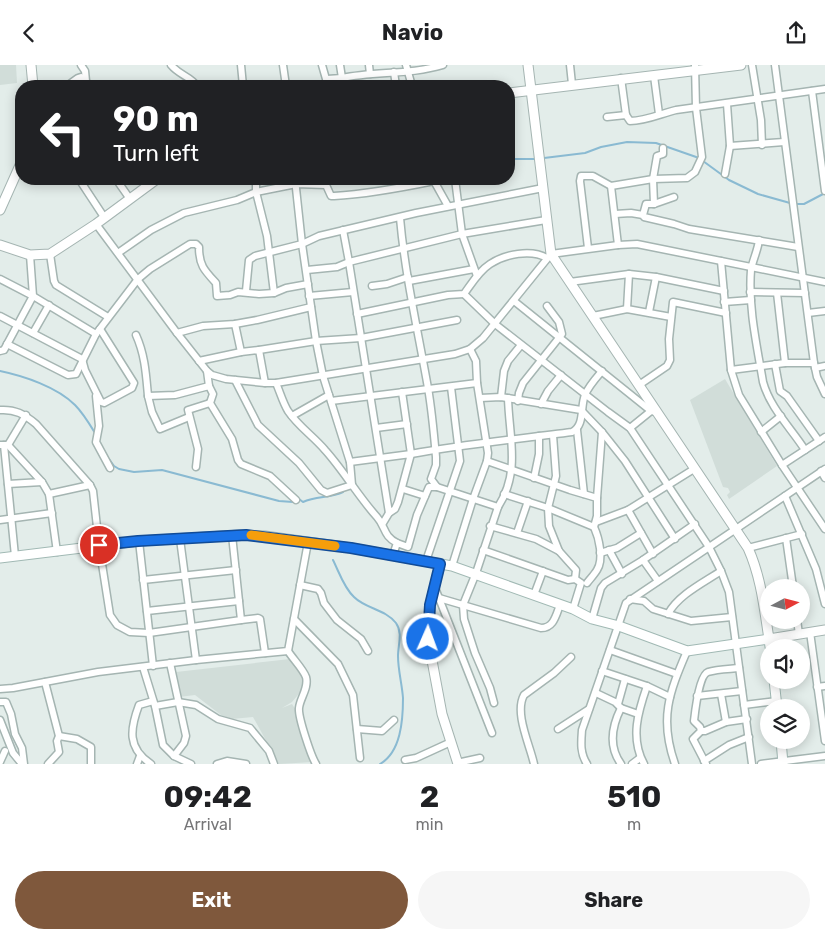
<!DOCTYPE html>
<style>
body{margin:0;font-family:Rubik,sans-serif;background:#f6f6f6;color:#202124;height:100vh;display:flex;flex-direction:column;font-size:19px;white-space:nowrap}
*{box-sizing:border-box;margin:0}
p{font-size:16px;color:#757577}
.icon{flex:none;width:28px;height:28px;fill:none;stroke:currentColor;stroke-width:2;stroke-linecap:round;stroke-linejoin:round}
.map{position:relative;height:699px;overflow:hidden}
.details{display:flex;flex-direction:column;background:#fff;flex:1}
.details>*{flex:none}
.banner{position:absolute;left:15px;top:15px;width:500px;height:105px;border-radius:20px;box-shadow:0 2px 12px #0003;background:#202124;color:#fff;overflow:hidden}
.needle{width:32px;rotate:83deg}
.fabs{position:absolute;left:760px;top:514px;display:grid;gap:10px}
.fabs a{display:grid;place-items:center;width:50px;height:50px;border-radius:50%;background:#fff;box-shadow:0 2px 12px #0003;font-size:25px}
.pin{position:absolute;display:grid;place-items:center;width:42px;height:42px;color:#fff;margin:-21px;border:2px solid #fff;border-radius:50%;box-shadow:0 1px 5px #0007}
.me{position:absolute;width:55px;margin:-28px;rotate:2deg;stroke-linejoin:round;filter:drop-shadow(0 0 4px #0008)}
.turn{display:flex;align-items:center;gap:18px;height:105px;padding:0 15px;font-size:22px}
.turn .icon{width:65px;height:65px;stroke-width:2.5}
.turn b{display:block;font-size:35px;line-height:42px}
.eta{display:flex;justify-content:space-evenly;align-items:center;height:85px;text-align:center}
.eta b{font-size:30px;font-weight:700;line-height:35px}
.button{display:flex;gap:10px;margin-top:auto;padding:10px 15px}
.button a{flex:1;height:58px;border-radius:30px;background:#7f583c;color:#fff;font-size:20px;font-weight:700;line-height:58px;text-align:center}
.button a+a{background:#f6f6f6;color:#202124}
header{display:flex;justify-content:space-between;align-items:center;height:65px;padding:0 15px;background:#fff;font-size:22px;font-weight:700}
.map>svg:first-child{display:block}
.built{fill:#d1ddd9}
.lines{fill:none;stroke-linecap:round;stroke-linejoin:round}
.stream{stroke:#8abad2;stroke-width:2}
.minor-casing{stroke:#a5b5b2;stroke-width:9}
.tertiary-casing{stroke:#a5b5b2;stroke-width:11}
.secondary-casing{stroke:#a1b9b4;stroke-width:11}
.minor{stroke:#fff;stroke-width:6}
.tertiary{stroke:#fff;stroke-width:9}
.secondary{stroke:#fff;stroke-width:9}
.route-casing{stroke:#114b97;stroke-width:12}
.route{stroke:#1a73e8;stroke-width:9}
.slow{stroke:#f59e0b;stroke-width:9}
</style>
<header><svg class="icon" aria-label="back" viewBox="0 0 24 24"><path d="M15 5l-7 7 7 7"/></svg>Navio<svg class="icon" aria-label="share" viewBox="0 0 24 24"><path d="M12 15V3M7 8l5-5 5 5M5 13v7h14v-7"/></svg></header>
<div class="map">
<svg width="825" height="699" viewBox="0 0 825 699">
<rect width="100%" height="100%" fill="#e3edea"/>
<g class="built">
<path d="M0 0H16L17 18 0 20Z"/>
<path d="M725 314 777 401 729 434 727 430 730 427 728 423 723 422 690 335Z"/>
<path d="M290 594 303 614V624L292 637 282 643 292 639 299 650 313 697 279 699 253 652 232 654 221 650 195 630 179 632 176 607Z"/>
</g>
<g class="lines">
<g class="stream">
<path d="M544 93 585 88 601 82 627 77 656 78 699 93"/>
<path d="M509 94H536"/>
<path d="M703 96 729 115 758 129 790 138"/>
<path d="M795 139H804L825 128"/>
<path d="M0 306C24 311 57 322 75 340 83 348 89 358 95 368"/>
<path d="M109 394 114 401 119 404 134 407 162 405 279 436 293 437 299 434 303 437C316 431 331 433 343 427"/>
<path d="M333 495C339 507 344 523 354 532 366 544 385 544 396 558 403 568 398 580 398 591 398 605 402 619 403 633 403 655 401 687 380 699"/>
</g>
<defs>
<g id="minor">
<path d="M81 0 85 6 86 16"/>
<path d="M171 0C179 10 190 11 197 21"/>
<path d="M241 0 243 21"/>
<path d="M283 0 286 21"/>
<path d="M322 0 328 21"/>
<path d="M369 0 370 9"/>
<path d="M406 0 412 21"/>
<path d="M570 0 572 19"/>
<path d="M752 0 761 55 762 80"/>
<path d="M775 0 814 298 817 312 825 329"/>
<path d="M394 7 396 21"/>
<path d="M654 11 659 49"/>
<path d="M342 13C375 6 410 10 443 0"/>
<path d="M621 13 626 50"/>
<path d="M327 14 342 13 340 0"/>
<path d="M67 21 78 13 81 12 90 21"/>
<path d="M812 26 825 126"/>
<path d="M607 52 626 50 630 56C646 56 660 49 676 45L825 24"/>
<path d="M730 81 784 77"/>
<path d="M725 109 730 81 727 39"/>
<path d="M79 114 104 152"/>
<path d="M116 114 130 134"/>
<path d="M256 114V127L267 171 274 228"/>
<path d="M455 114 462 169 477 211"/>
<path d="M611 121 618 180"/>
<path d="M654 139 653 114 657 91 663 89V83"/>
<path d="M615 149 631 148 643 150 644 152 674 159 689 164 798 182"/>
<path d="M643 150 646 139H654L674 132"/>
<path d="M400 153C405 210 418 266 428 323 432 346 434 369 436 392V400L431 414 437 422 498 442C521 406 509 372 508 333"/>
<path d="M96 159 177 268 207 306 212 310 226 314 265 318H276L455 289 470 284 483 273 551 189 618 180 637 179 825 217"/>
<path d="M343 165 349 197 389 448"/>
<path d="M759 175C758 185 752 197 751 205 748 242 757 281 763 317 770 343 791 363 805 385"/>
<path d="M588 183 580 116 581 111H593L611 121 653 114 687 113 695 107 702 92 696 43 695 0"/>
<path d="M118 188 151 165 184 148 237 135 256 127 296 119 326 120 331 131H334C368 129 400 123 434 116L448 141"/>
<path d="M50 189 54 216 56 220 108 252"/>
<path d="M30 190 33 231 96 269"/>
<path d="M721 196 731 305 739 330 782 400 825 464"/>
<path d="M307 205 337 202 349 197 462 169 546 155"/>
<path d="M0 214 33 231 4 285 0 286"/>
<path d="M409 216 474 204"/>
<path d="M570 217 629 209 656 212 724 226"/>
<path d="M372 221 387 219 408 212"/>
<path d="M246 226 249 195 255 191 302 179 319 171 416 148 543 123"/>
<path d="M750 227 805 228"/>
<path d="M777 228 785 298"/>
<path d="M464 229 495 259 608 347 630 363 709 482 721 506 729 527 752 699"/>
<path d="M309 231 353 227"/>
<path d="M514 236 651 346 657 347"/>
<path d="M724 237 751 235"/>
<path d="M627 244 629 209"/>
<path d="M649 247 656 212"/>
<path d="M808 248 825 246"/>
<path d="M357 249 448 230 464 229C472 218 479 206 490 199 505 189 531 184 547 193"/>
<path d="M0 251 82 294 85 305 101 337 104 338 132 323 134 318 100 264"/>
<path d="M593 251 627 244 671 252"/>
<path d="M235 259 241 287 259 285 265 318"/>
<path d="M33 268 49 240"/>
<path d="M177 268 203 261 235 259 257 255 311 242"/>
<path d="M136 270C145 290 146 309 148 331L175 330 209 321"/>
<path d="M7 279 68 310 76 309 96 269 138 214 150 204 190 179H196L199 182C199 200 204 205 216 218L217 231 230 230 238 227 259 229 274 228 286 223 308 219"/>
<path d="M259 285 316 276 361 273 457 255"/>
<path d="M199 296 241 287"/>
<path d="M775 299 780 326 787 331 819 376"/>
<path d="M815 303 825 301"/>
<path d="M731 305 785 298H814"/>
<path d="M207 306 209 321 213 329 210 338 232 374 238 395 241 399 270 411 296 435"/>
<path d="M235 315 258 360 299 398 321 425 327 428 352 420 350 397 323 311 316 276 302 179 295 114"/>
<path d="M276 318C280 327 283 338 288 346 298 361 313 371 325 385 344 406 358 431 377 452 386 462 383 471 397 478L393 490"/>
<path d="M639 320 667 301 670 295 669 274 673 237 726 248"/>
<path d="M402 327 411 389C464 379 519 374 572 367 585 361 580 342 585 330 588 322 596 313 602 306"/>
<path d="M96 331 99 361 96 377 110 403"/>
<path d="M148 331 152 347 160 364 189 352"/>
<path d="M501 332 504 306 508 296 521 280"/>
<path d="M480 333 501 332 581 345 602 367 625 396 675 474"/>
<path d="M331 336 477 318"/>
<path d="M518 336 519 328 523 318 562 269 559 257 547 241"/>
<path d="M541 339 548 326 561 310"/>
<path d="M0 345C15 344 24 349 36 359L90 420 93 426 99 480 110 550 117 560 130 567 149 568 241 555 232 470"/>
<path d="M292 351 329 330"/>
<path d="M376 363 407 359"/>
<path d="M630 363 651 346"/>
<path d="M577 365 584 429"/>
<path d="M761 367 781 351"/>
<path d="M553 370 556 411 548 443 549 461 559 486 576 505 575 514"/>
<path d="M0 380H8L42 417 49 429 57 487"/>
<path d="M4 380 15 491"/>
<path d="M8 380 26 350"/>
<path d="M487 396 570 425 597 433V451L594 462 548 443 504 429"/>
<path d="M350 397 411 389 398 437 395 444 389 448 383 458"/>
<path d="M782 400 825 372"/>
<path d="M196 402 198 384 188 345 210 338"/>
<path d="M821 406 825 413"/>
<path d="M534 413 539 389V371"/>
<path d="M8 419 42 417"/>
<path d="M403 424 425 431"/>
<path d="M49 429 90 420"/>
<path d="M785 431 816 504 825 539"/>
<path d="M597 433 602 367"/>
<path d="M628 445 653 489"/>
<path d="M0 455 52 448"/>
<path d="M596 457 628 445 694 404"/>
<path d="M490 461 536 474 559 486"/>
<path d="M517 468 528 436"/>
<path d="M786 473 793 522"/>
<path d="M180 474 196 595"/>
<path d="M139 476 153 601"/>
<path d="M397 478 408 482 417 450 429 422H437"/>
<path d="M748 483 802 469"/>
<path d="M483 485 568 515 575 514 581 518 573 544"/>
<path d="M609 485 622 509"/>
<path d="M600 488 617 483 641 468"/>
<path d="M643 495 658 516"/>
<path d="M426 496 460 396 451 322"/>
<path d="M452 501 473 434 487 396 488 388 477 318 476 296 470 284"/>
<path d="M143 515 236 505"/>
<path d="M587 518C590 514 594 510 597 505 604 494 599 473 594 462"/>
<path d="M300 520 318 524 321 528 324 538 337 555 361 574 368 586"/>
<path d="M435 523 492 668"/>
<path d="M534 530 543 506"/>
<path d="M439 533 541 563C554 563 556 550 560 540"/>
<path d="M630 534 644 536 653 544 691 556 732 552"/>
<path d="M147 546 239 536"/>
<path d="M668 549C678 530 703 518 721 506"/>
<path d="M294 554 338 599 353 630 360 693"/>
<path d="M592 554 601 523 605 518 643 495 695 459"/>
<path d="M241 555 258 553 260 554 265 588"/>
<path d="M797 555 799 569"/>
<path d="M810 567 825 676"/>
<path d="M610 585 677 609"/>
<path d="M288 586C293 594 303 604 306 612 309 623 300 633 299 643 298 652 311 691 316 699"/>
<path d="M170 598 186 671 184 678 174 691"/>
<path d="M143 602 155 641 163 680 174 691 191 699"/>
<path d="M602 606 647 621 670 632"/>
<path d="M45 617 59 671 57 676 59 687 48 699"/>
<path d="M817 622 825 621"/>
<path d="M0 624 13 623 98 607 196 595 288 586 308 477"/>
<path d="M596 628 615 637 621 643"/>
<path d="M721 629 726 657"/>
<path d="M697 631 742 626"/>
<path d="M0 637H6L11 649 15 669 22 683 24 699"/>
<path d="M494 638 490 623 475 588 464 554 463 540 476 508 498 442"/>
<path d="M618 639 625 614"/>
<path d="M744 640 777 636"/>
<path d="M155 641 178 637 196 640 218 654 250 663 269 686 274 699"/>
<path d="M0 655 13 688 22 699"/>
<path d="M357 664 382 666 394 655"/>
<path d="M558 664 589 644"/>
<path d="M701 666H705L726 657 747 654"/>
<path d="M59 671 77 674 91 682V699"/>
<path d="M405 695 416 693 451 677"/>
<path d="M704 696 729 680 749 672"/>
<path d="M0 697 5 686"/>
<path d="M457 698 480 693"/>
<path d="M137 699 140 691"/>
<path d="M151 699C127 683 130 664 139 640L153 636"/>
<path d="M217 699 227 696 246 699"/>
<path d="M534 699C530 680 514 648 524 630L554 608 571 592"/>
<path d="M587 699C580 688 581 678 582 665L626 538 825 404"/>
<path d="M621 699C608 681 612 661 621 643L638 649"/>
<path d="M632 699 640 693"/>
<path d="M644 699C630 673 638 647 647 621"/>
<path d="M675 699C659 654 669 628 687 586"/>
<path d="M706 699 693 674 701 666 700 662 694 656C695 647 699 610 708 607 717 604 729 604 739 603"/>
<path d="M761 699 825 691"/>
</g>
<g id="tertiary">
<path d="M31 0 33 21"/>
<path d="M528 0 551 189 748 483C761 512 764 542 769 574L825 565"/>
<path d="M509 28 741 0"/>
<path d="M0 145 21 98"/>
<path d="M0 180 30 190 50 189 96 159 157 114"/>
<path d="M440 499 430 540 428 574 442 649 458 699"/>
</g>
<g id="secondary">
<path d="M0 493 139 476 240 470 265 471 351 483 452 501 573 544 592 554 619 561 687 586 769 574 770 582"/>
<path d="M774 615 777 642"/>
<path d="M781 675 783 699"/>
</g>
</defs>
<use href="#minor" class="minor-casing"/>
<use href="#tertiary" class="tertiary-casing"/>
<use href="#secondary" class="secondary-casing"/>
<use href="#minor" class="minor"/>
<use href="#tertiary" class="tertiary"/>
<use href="#secondary" class="secondary"/>
</g>
<g class="lines">
<defs>
<path id="route" d="M99 480 138 476 246 470 351 483 440 499 430 540 428 574"/>
</defs>
<use href="#route" class="route-casing"/>
<use href="#route" class="route"/>
<path class="slow" d="M251 470 335 481"/>
</g>
</svg>
<div class="fabs">
<a><svg class="needle" viewBox="-14 -14 28 28"><path d="M0-13l5 13h-10z" fill="#e53935"/><path d="M0 13l5-13h-10z" fill="#757577"/></svg></a>
<a><svg class="icon" aria-label="sound" viewBox="0 0 24 24"><path d="M4 9h4l5-4v14l-5-4H4zM17 9q2 3 0 6"/></svg></a>
<a><svg class="icon" aria-label="layers" viewBox="0 0 24 24"><path d="M12 4l9 5-9 5-9-5zM3 14l9 5 9-5"/></svg></a>
</div>
<div class="pin" style="left:99px;top:480px;background:#d93025"><svg class="icon" aria-label="arrive" viewBox="0 0 24 24"><path d="M6 21V4h12l-3 4 3 4H6"/></svg></div>
<svg class="me" style="left:428px;top:574px" viewBox="-20 -20 40 40"><circle r="17" fill="#1a73e8" stroke="#fff" stroke-width="3"/><path d="M0-11L8 9 0 5-8 9z" fill="#fff"/></svg>
<div class="banner">
<div class="turn"><svg class="icon" aria-label="left" viewBox="0 0 24 24"><path d="M17 20v-9H6M10 6l-5 5 5 5"/></svg><div><b>90 m</b>Turn left</div></div>
</div>
</div>
<section class="details">
<div class="eta">
<div><b>09:42</b><p>Arrival</p></div>
<div><b>2</b><p>min</p></div>
<div><b>510</b><p>m</p></div>
</div>
<div class="button"><a>Exit</a><a>Share</a></div>
</section>
